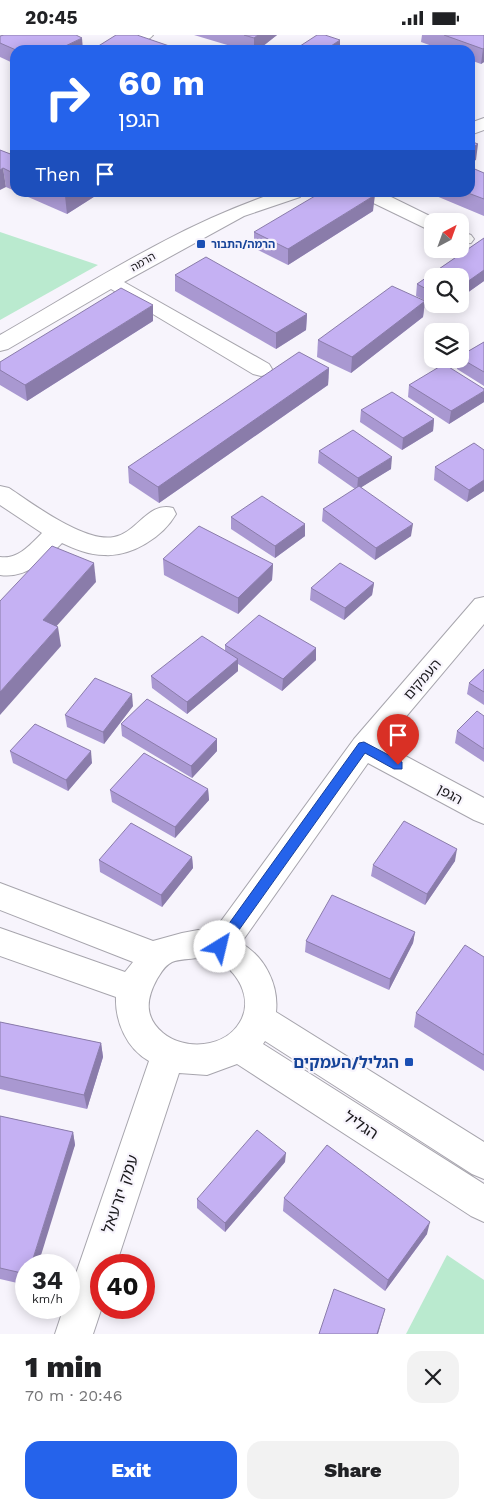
<!DOCTYPE html>
<meta charset="utf-8">
<style>
body{margin:0;font-family:"Work Sans","Noto Sans Hebrew",sans-serif;background:#f2f2f2;color:#202124;height:100vh;display:flex;flex-direction:column;font-size:19px;white-space:nowrap}
*{box-sizing:border-box;margin:0}
p{font-size:16px;color:#757577}
.icon{flex:none;width:28px;height:28px;fill:none;stroke:currentColor;stroke-width:2;stroke-linecap:round;stroke-linejoin:round}
.map{position:relative;height:1299px;overflow:hidden}
.side{display:flex;flex-direction:column;background:#fff;flex:1}
.side>*{flex:none}
.top-card{position:absolute;left:10px;top:10px;width:465px;height:152px;border-radius:15px;box-shadow:0 2px 12px #0003;background:#2563eb;color:#fff;overflow:hidden}
.needle{width:32px;rotate:41deg}
.controls{position:absolute;left:424px;top:178px;display:grid;gap:10px}
.controls a{display:grid;place-items:center;width:45px;height:45px;border-radius:10px;background:#fff;box-shadow:0 2px 12px #0003;font-size:25px}
.speed{position:absolute;left:15px;top:1219px;display:flex;gap:10px;font-size:25px;font-weight:700;text-align:center}
.speed>*{display:grid;place-content:center;width:65px;height:65px;border-radius:50%;background:#fff;box-shadow:0 2px 12px #0003;line-height:1}
.speed small{font-size:12px;font-weight:400}
.speed .limit{border:8px solid #d22;background:#fff;color:#111}
.pin{position:absolute;display:grid;place-items:center;width:42px;height:42px;color:#fff;margin:-51px -21px;border-radius:50% 50% 50% 0;rotate:-45deg;box-shadow:0 0 5px #0007}
.pin .icon{rotate:45deg}
.me{position:absolute;width:55px;margin:-28px;rotate:36deg;stroke-linejoin:round;filter:drop-shadow(0 0 4px #0008)}
.turn{display:flex;align-items:center;gap:18px;height:105px;padding:0 25px;font-size:22px}
.turn .icon{width:65px;height:65px;stroke-width:2.5}
.turn b{display:block;font-size:35px;line-height:42px}
.then{display:flex;align-items:center;height:48px;padding:0 25px;background:#0003;gap:10px;font-size:19px}
.round{display:grid;place-items:center;flex:none;width:52px;height:52px;border-radius:15px;background:#f2f2f2}
.headline{display:flex;align-items:center;justify-content:space-between;height:85px;padding:0 25px}
h1{font-size:30px;font-weight:800;line-height:38px}
.primary-button{display:flex;gap:10px;margin-top:auto;padding:10px 25px}
.primary-button a{flex:1;height:58px;border-radius:15px;background:#2563eb;color:#fff;font-size:20px;font-weight:800;line-height:58px;text-align:center}
.primary-button a+a{background:#f2f2f2;color:#202124}
.status{display:flex;justify-content:space-between;align-items:center;height:35px;padding:0 25px;background:#fff;direction:ltr}
.status svg{height:14px;fill:currentColor}
.map>svg:first-child{display:block}
.green{fill:#baeacf}
.lines{fill:none;stroke-linecap:round;stroke-linejoin:round}
.minor-casing{stroke:#a7a5ad;stroke-width:2}
.minor{fill:#fff;fill-rule:evenodd}
.wall{fill:#a998d1}
.shaded-wall{fill:#8a7caa}
.building{fill:#c5b1f3;stroke:#8a7caa}
.route{fill:#2563eb;stroke:#184099}
.transit-dot{fill:#1a4fb4;stroke:#f7f4fc;stroke-width:2}
.labels{text-anchor:middle;dominant-baseline:central;stroke-width:4.5;stroke-linejoin:round;paint-order:stroke}
.far-transit-label{font-size:11px;font-weight:bold;fill:#164399;stroke:#f7f4fc;text-anchor:start}
.far-street-label{font-size:11px;fill:#19181b;stroke:#f7f4fc}
.street-label{font-size:14px;fill:#19181b;stroke:#f7f4fc}
.near-transit-label{font-size:16px;font-weight:bold;fill:#164399;stroke:#f7f4fc;text-anchor:end}
.near-street-label{font-size:16px;fill:#19181b;stroke:#f7f4fc}
</style>
<div class="status"><b>20:45</b><svg viewBox="0 0 49 12"><path d="M0 12V9h3v3zM5 12V6h3v6zM10 12V3h3v9zM15 12V0h3v12zM26 1h20v11H26zM47 4h2v5h-2z"/></svg></div>
<div class="map">
<svg width="484" height="1299" viewBox="0 0 484 1299">
<rect width="100%" height="100%" fill="#f7f4fc"/>
<g class="green">
<path d="M0 197 98 230 0 285Z"/>
<path d="M447 1220 484 1245V1299H406Z"/>
</g>
<g class="lines">
<defs>
<g id="minor">
<path d="M135 0H153C148 6 144 6 137 5Z"/>
<path d="M484 83V95L470 100V88Z"/>
<path d="M275 158H303L300 162 244 181 124 247 269 329 272 334 269 339 261 341 253 339 111 254 8 314 0 316V300C89 249 178 190 275 158Z"/>
<path d="M358 158H383L440 186H432V195L425 193 361 162Z"/>
<path d="M460 196 471 200 474 204 471 208 460 209Z"/>
<path d="M0 451 9 453C33 469 85 508 114 502 137 498 148 466 173 473L176 479C163 502 131 522 104 520 89 520 75 514 62 508 45 525 26 544 0 540V522C18 525 31 509 42 498L0 470Z"/>
<path d="M484 562V589L383 709 484 763V789L474 785 368 728 241 908C265 922 279 950 276 977L484 1107V1144L472 1139 265 1006 263 1009 484 1149V1187L471 1181 237 1029 207 1040 179 1038 116 1230H101L102 1272 93 1299H55L64 1272H69V1259L149 1026C127 1014 115 987 116 962L0 921V893L125 937 133 927 0 875V848L153 906 182 898 198 895 213 897 354 704 475 564ZM198 923C203 923 209 923 213 925 237 932 254 964 240 987 225 1013 185 1016 163 998 144 982 146 964 157 944 161 938 164 931 172 927 179 924 190 924 198 923Z"/>
</g>
</defs>
<use href="#minor" class="minor-casing"/>
<use href="#minor" class="minor"/>
</g>
<g class="wall">
<path d="M194 0H277L258 15H244Z"/>
<path d="M422 0H484V27L481 29 470 25V15H443L421 7Z"/>
<path d="M0 1 15 15V29L0 22Z"/>
<path d="M0 115 13 120 15 119V156L6 152Z"/>
<path d="M484 138V181L429 158H470Z"/>
<path d="M19 158H100L67 179Z"/>
<path d="M373 176 288 230 254 213V197Z"/>
<path d="M484 203V246L460 263V241H432V269H452L443 275 416 261 417 249Z"/>
<path d="M175 240 307 279 306 295 276 314 175 256Z"/>
<path d="M425 266 423 282 351 338 317 322 318 305Z"/>
<path d="M153 286 27 366 0 350V327Z"/>
<path d="M484 307V351L457 334 458 324H460V321Z"/>
<path d="M329 333 328 350 159 468 129 448 128 432Z"/>
<path d="M409 350 484 367 449 389 408 362Z"/>
<path d="M361 375 434 384 433 396 402 415 360 387Z"/>
<path d="M484 415V456L467 467 434 445 435 432Z"/>
<path d="M319 416 391 434 361 452 411 501 375 525 322 486 323 474 355 454 318 428Z"/>
<path d="M231 482 305 501 275 523 231 494Z"/>
<path d="M163 524 273 529 272 545 238 579 164 540Z"/>
<path d="M374 548 372 560 344 585 310 565 311 553Z"/>
<path d="M225 610 316 625 282 656 238 629V636L187 679 152 653 151 641 225 616Z"/>
<path d="M484 634V670L467 659 469 648Z"/>
<path d="M133 671 104 709 67 692 65 680Z"/>
<path d="M484 681V727L455 708 457 696Z"/>
<path d="M121 689 217 716 192 743 122 701Z"/>
<path d="M10 716 92 728 68 756 13 728Z"/>
<path d="M208 754 209 765 175 803 112 767 110 755Z"/>
<path d="M192 822 193 833 162 872 100 837 99 825Z"/>
<path d="M455 826 425 870 371 841 373 830Z"/>
<path d="M415 897 413 908 389 955 305 917 306 906Z"/>
<path d="M484 922V1036L414 992 416 978Z"/>
<path d="M0 987 101 1008 103 1022 87 1074 0 1054Z"/>
<path d="M0 1081 73 1097 75 1110 26 1230V1250L0 1244Z"/>
<path d="M285 1127 225 1197 197 1173V1164Z"/>
<path d="M284 1163 427 1199 385 1256 283 1176Z"/>
</g>
<g class="shaded-wall">
<path d="M258 0H277L258 15H254V3Z"/>
<path d="M82 3 83 15H57Z"/>
<path d="M340 5V15H325Z"/>
<path d="M484 13V27L481 29 483 14Z"/>
<path d="M478 109 476 125 470 128V114Z"/>
<path d="M3 133 6 152 0 155V135Z"/>
<path d="M70 158H100L67 179 65 161Z"/>
<path d="M375 160 373 176 288 230V214Z"/>
<path d="M484 235V246L460 263V252Z"/>
<path d="M425 266 423 282 351 338 352 322Z"/>
<path d="M444 269H452L443 275Z"/>
<path d="M153 270V286L27 366 25 350Z"/>
<path d="M307 279 306 295 276 314V298Z"/>
<path d="M329 333 328 350 159 468 158 452Z"/>
<path d="M484 356V367L449 389 451 376Z"/>
<path d="M434 384 433 396 402 415 403 403Z"/>
<path d="M392 422 391 434 357 455 358 443Z"/>
<path d="M484 445V456L467 467 469 455Z"/>
<path d="M305 489V501L275 523V511Z"/>
<path d="M413 489 411 501 375 525 376 513Z"/>
<path d="M94 528 96 547 45 604 43 585Z"/>
<path d="M273 529 272 545 238 579V563Z"/>
<path d="M374 548 372 560 344 585 345 573Z"/>
<path d="M58 592 61 611 0 680V657Z"/>
<path d="M316 613V625L282 656 283 644Z"/>
<path d="M238 624V636L187 679V667Z"/>
<path d="M132 659 133 671 104 709 103 697Z"/>
<path d="M217 704V716L192 743 191 731Z"/>
<path d="M91 716 92 728 68 756 66 745Z"/>
<path d="M208 754 209 765 175 803V792Z"/>
<path d="M457 814 455 826 425 870 427 859Z"/>
<path d="M192 822 193 833 162 872 161 860Z"/>
<path d="M415 897 413 908 389 955 390 944Z"/>
<path d="M101 1008 103 1022 87 1074 84 1060Z"/>
<path d="M73 1097 75 1110 38 1230H31Z"/>
<path d="M286 1118 285 1127 225 1197V1188Z"/>
<path d="M430 1187 427 1199 385 1256 388 1245Z"/>
<path d="M385 1274 378 1299H377Z"/>
</g>
<g class="building">
<path d="M4 0H76L82 3 57 15H16L0 8V1Z"/>
<path d="M116 0H137L181 15H92Z"/>
<path d="M244 0H258L254 3Z"/>
<path d="M317 0H325L340 5 325 15H294Z"/>
<path d="M444 0H484V13L483 14Z"/>
<path d="M470 106 478 109 470 114Z"/>
<path d="M0 115 13 120 15 119V139L3 133 0 135Z"/>
<path d="M470 132 484 138V164L468 158H470Z"/>
<path d="M58 158H70L65 161Z"/>
<path d="M320 158H369L375 160 288 214 254 197Z"/>
<path d="M484 203V235L460 252V241H432V257L417 249Z"/>
<path d="M206 222 307 279 276 298 175 240Z"/>
<path d="M392 251 425 266 352 322 318 305Z"/>
<path d="M121 253 153 270 25 350 0 335V327Z"/>
<path d="M484 307V337L460 323V321Z"/>
<path d="M299 317 329 333 158 452 128 432Z"/>
<path d="M444 329 484 354V356L451 376 409 350Z"/>
<path d="M392 357 434 384 403 403 361 375Z"/>
<path d="M353 395 392 422 358 443 319 416Z"/>
<path d="M474 408 484 415V445L469 455 435 432Z"/>
<path d="M359 451 413 489 376 513 323 474Z"/>
<path d="M262 461 305 489 275 511 231 482Z"/>
<path d="M199 491 273 529 238 563 163 524Z"/>
<path d="M52 511 94 528 43 585 58 592 0 657V566Z"/>
<path d="M340 528 374 548 345 573 311 553Z"/>
<path d="M259 580 316 613 283 644 225 610Z"/>
<path d="M202 601 238 624 187 667 151 641Z"/>
<path d="M484 634V657L469 648Z"/>
<path d="M95 643 132 659 103 697 65 680Z"/>
<path d="M147 664 217 704 191 731 121 689Z"/>
<path d="M477 676 484 681V714L457 696Z"/>
<path d="M35 689 91 716 66 745 10 716Z"/>
<path d="M144 718 208 754 175 792 110 755Z"/>
<path d="M404 786 457 814 427 859 373 830Z"/>
<path d="M131 788 192 822 161 860 99 825Z"/>
<path d="M332 860 415 897 390 944 306 906Z"/>
<path d="M465 910 484 922V1020L416 978Z"/>
<path d="M0 987 101 1008 84 1060 0 1041Z"/>
<path d="M0 1081 73 1097 31 1230H26V1239L0 1233Z"/>
<path d="M257 1095 286 1118 225 1188 197 1164Z"/>
<path d="M327 1110 430 1187 388 1245 284 1163Z"/>
<path d="M334 1254 385 1274 377 1299H319Z"/>
</g>
<path class="route" d="M364 707 402 727V734H394L365 718 224 916H215L213 912 215 908 359 708Z"/>
<g class="transit-dot">
<rect x="196" y="204" width="10" height="10" rx="2.5"/>
<rect x="404" y="1022" width="10" height="10" rx="2.5"/>
</g>
<g class="labels">
<g class="far-transit-label">
<text x="211" y="209">הרמה/התבור</text>
</g>
<g class="far-street-label">
<text transform="translate(143 227) rotate(-30)">הרמה</text>
</g>
<g class="street-label">
<text transform="translate(422 644) rotate(-49)">העמקים</text>
<text transform="translate(450 759) rotate(29)">הגפן</text>
</g>
<g class="near-transit-label">
<text x="399" y="1027">הגליל/העמקים</text>
</g>
<g class="near-street-label">
<text transform="translate(361 1090) rotate(33)">הגליל</text>
<text transform="translate(120 1159) rotate(-71)">עמק יזרעאל</text>
</g>
</g>
</svg>
<div class="controls">
<a><svg class="needle" viewBox="-14 -14 28 28"><path d="M0-13l5 13h-10z" fill="#e53935"/><path d="M0 13l5-13h-10z" fill="#757577"/></svg></a>
<a><svg class="icon" aria-label="search" viewBox="0 0 24 24"><circle cx="10" cy="10" r="6"/><path d="M15 15l6 6"/></svg></a>
<a><svg class="icon" aria-label="layers" viewBox="0 0 24 24"><path d="M12 4l9 5-9 5-9-5zM3 14l9 5 9-5"/></svg></a>
</div>
<div class="speed"><div>34<small>km/h</small></div><div class="limit">40</div></div>
<div class="pin" style="left:398px;top:730px;background:#d93025"><svg class="icon" aria-label="arrive" viewBox="0 0 24 24"><path d="M6 21V4h12l-3 4 3 4H6"/></svg></div>
<svg class="me" style="left:220px;top:912px" viewBox="-20 -20 40 40"><circle r="19" fill="#fff"/><path d="M0-13L10 11 0 6-10 11z" fill="#2563eb"/></svg>
<div class="top-card">
<div class="turn"><svg class="icon" aria-label="right" viewBox="0 0 24 24"><path d="M7 20v-9h11M14 6l5 5-5 5"/></svg><div><b>60 m</b>הגפן</div></div>
<div class="then">Then<svg class="icon" aria-label="arrive" viewBox="0 0 24 24"><path d="M6 21V4h12l-3 4 3 4H6"/></svg></div>
</div>
</div>
<section class="side">
<div class="headline"><div><h1>1 min</h1><p>70 m · 20:46</p></div><a class="round"><svg class="icon" aria-label="close" viewBox="0 0 24 24"><path d="M6 6l12 12M18 6L6 18"/></svg></a></div>
<div class="primary-button"><a>Exit</a><a>Share</a></div>
</section>
